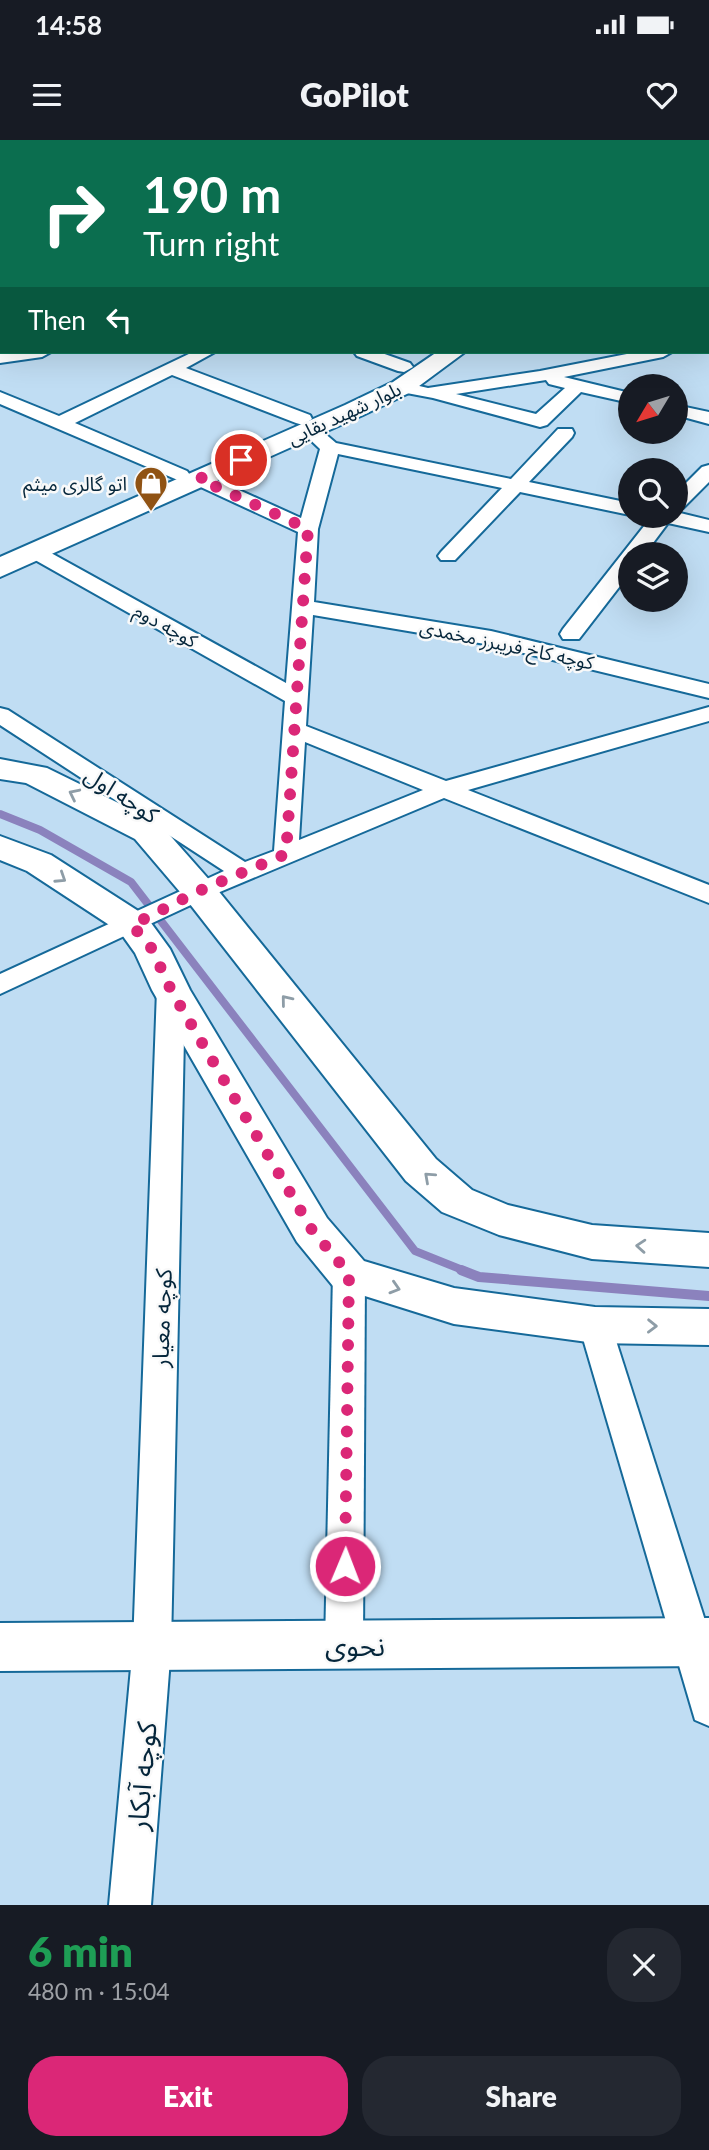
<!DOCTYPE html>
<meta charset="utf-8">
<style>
body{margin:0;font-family:Lato,"Noto Sans Arabic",sans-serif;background:#242831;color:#f1f3f6;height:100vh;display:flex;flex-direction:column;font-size:26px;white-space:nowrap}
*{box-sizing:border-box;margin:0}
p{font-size:23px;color:#9ea1a6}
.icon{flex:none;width:38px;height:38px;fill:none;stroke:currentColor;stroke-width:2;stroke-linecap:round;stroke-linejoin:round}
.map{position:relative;height:1765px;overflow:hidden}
.sheet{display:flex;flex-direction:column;background:#171b24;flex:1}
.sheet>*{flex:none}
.hud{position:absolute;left:0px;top:0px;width:710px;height:214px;box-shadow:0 7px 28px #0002;background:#0b6e4f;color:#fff;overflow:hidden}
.needle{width:46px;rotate:232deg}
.tools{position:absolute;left:618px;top:234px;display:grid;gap:14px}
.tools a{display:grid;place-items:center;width:70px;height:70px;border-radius:50%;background:#171b24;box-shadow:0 7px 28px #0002;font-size:35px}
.pin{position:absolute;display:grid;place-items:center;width:60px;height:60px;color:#fff;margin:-30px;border:4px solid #fff;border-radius:50%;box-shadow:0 2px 7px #0007}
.me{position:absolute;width:77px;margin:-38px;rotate:1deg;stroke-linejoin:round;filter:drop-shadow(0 0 5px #0008)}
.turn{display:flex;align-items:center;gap:24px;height:147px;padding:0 28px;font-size:32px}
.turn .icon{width:91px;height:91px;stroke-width:2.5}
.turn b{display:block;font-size:49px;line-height:60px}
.then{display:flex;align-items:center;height:66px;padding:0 28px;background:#0003;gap:14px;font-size:26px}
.round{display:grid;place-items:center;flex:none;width:74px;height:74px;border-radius:28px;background:#242831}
.headline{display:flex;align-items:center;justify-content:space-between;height:119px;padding:0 28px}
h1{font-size:42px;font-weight:800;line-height:52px;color:#1e9e55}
.cta{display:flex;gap:14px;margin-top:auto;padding:14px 28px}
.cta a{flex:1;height:80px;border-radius:28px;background:#db2777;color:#fff;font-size:28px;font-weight:800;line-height:80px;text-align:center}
.cta a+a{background:#242831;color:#f1f3f6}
.status{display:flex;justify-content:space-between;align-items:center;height:49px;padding:0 35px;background:#171b24;direction:ltr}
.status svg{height:19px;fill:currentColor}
header{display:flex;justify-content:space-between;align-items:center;height:91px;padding:0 28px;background:#171b24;font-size:32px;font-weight:800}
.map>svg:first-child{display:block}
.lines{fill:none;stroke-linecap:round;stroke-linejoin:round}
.stream-far1{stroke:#8b82bd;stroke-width:8}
.stream{stroke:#8b82bd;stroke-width:10}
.river{fill:#c4a9f5;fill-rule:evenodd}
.street-casing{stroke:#156999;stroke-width:4}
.secondary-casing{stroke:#156999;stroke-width:4}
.primary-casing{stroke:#fff;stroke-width:4}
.highway-casing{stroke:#fff;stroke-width:4}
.street{fill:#fff;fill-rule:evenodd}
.secondary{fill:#fff;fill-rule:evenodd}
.primary{fill:#fbd4b4;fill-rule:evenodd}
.highway{fill:#f8b882;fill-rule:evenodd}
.oneway{stroke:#8e9da7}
.route{stroke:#db2777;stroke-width:12;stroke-dasharray:0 21.6}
.labels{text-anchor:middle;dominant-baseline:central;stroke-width:5;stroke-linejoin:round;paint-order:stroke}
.far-street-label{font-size:19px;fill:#05263b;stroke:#f9f9f9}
.far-poi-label{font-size:19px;fill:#05263b;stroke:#f9f9f9;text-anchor:end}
.street-label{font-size:23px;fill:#05263b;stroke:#f9f9f9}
.near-street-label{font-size:28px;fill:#05263b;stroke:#f9f9f9}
</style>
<div class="status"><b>14:58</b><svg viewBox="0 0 49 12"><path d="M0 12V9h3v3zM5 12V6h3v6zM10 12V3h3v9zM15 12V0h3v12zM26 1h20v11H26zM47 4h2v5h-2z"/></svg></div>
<header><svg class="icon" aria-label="menu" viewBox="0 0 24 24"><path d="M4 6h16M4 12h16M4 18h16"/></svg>GoPilot<svg class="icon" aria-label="heart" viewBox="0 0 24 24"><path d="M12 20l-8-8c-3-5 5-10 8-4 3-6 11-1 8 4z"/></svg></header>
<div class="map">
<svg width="709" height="1765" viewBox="0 0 709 1765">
<rect width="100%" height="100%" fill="#c0ddf3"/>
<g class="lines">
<path class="stream-far1" d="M0 674 40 690 131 742 415 1111 465 1131"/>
<path class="stream" d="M461 1130 479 1137 709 1156"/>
<g class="river">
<path d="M178 0H203L177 2Z"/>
<rect x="0" y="107" width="2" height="16"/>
</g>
<defs>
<g id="street">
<path d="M101 0H140L100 2Z"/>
<path d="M227 0H242L226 2Z"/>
<rect x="0" y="5" width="2" height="8"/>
<path d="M2 80V90L0 91V81Z"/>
<rect x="0" y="130" width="2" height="10"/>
<path d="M51 212 42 217 0 223V213Z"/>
<path d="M193 212H215L186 228 310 275 312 279 303 285 296 283 172 235 75 283 187 331 190 335 187 339 180 341 0 264V252L59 276Z"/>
<path d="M354 212H379L410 223 413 227 404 232 398 231 357 216Z"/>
<path d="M637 212H672L663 217 564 237 630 253V263L581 252 547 285 540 287 433 258 396 251 393 247 402 242 428 248 540 231ZM546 240 549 244 565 248 536 274 456 254Z"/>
<path d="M676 265 709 272V284L676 275Z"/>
<path d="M309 284 316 286 336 303 511 339 558 289H572L574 293 572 297 529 342 630 363V375L520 352 455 420H441L438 416 441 412 502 348 338 314 318 389 314 462 491 491 709 544V558L491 505 313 475 306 586 446 641 709 567V581L468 650 709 745V763L444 658 208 757 0 854V834L224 731 0 585V568L8 570 245 722 274 711 285 561 28 416 25 412 28 408H42L286 543 298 392 192 343 189 339 199 333 206 335 301 378 320 309 300 290ZM305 602 423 650 299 700Z"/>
<path d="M709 325V342L683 368 676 370V353L702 327Z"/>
<path d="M676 372 709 380V392L668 383 644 415H630V433L579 499H563L560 494 563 489 652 376H676Z"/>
<path d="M171 841 181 843 185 850 171 1506 151 1765H109L133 1506 157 850 161 843Z"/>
<path d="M349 1121 360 1125 365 1134 363 1505 357 1518 344 1523 331 1518 325 1505 333 1134 338 1125Z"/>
<path d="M595 1172 607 1176 611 1185 709 1493V1586L695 1580 579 1185 583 1176Z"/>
</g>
<g id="secondary">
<path d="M437 212H465L411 252 363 275 0 437V417L345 265 393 242Z"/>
<path d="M0 619 47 628 159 683 212 743 436 1019 472 1050 508 1065 592 1085 709 1093V1127L592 1119 499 1095 442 1072 406 1041 186 759 135 699 26 643 0 639Z"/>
<path d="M0 696 51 715 146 776 170 809 190 850 327 1078 364 1121 454 1148 595 1167 709 1169V1205L595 1203 454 1184 333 1146 297 1102 152 850 135 813 120 792 27 731 0 720Z"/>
<path d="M709 1478V1526L0 1531V1483Z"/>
</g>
<path id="primary" d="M637 0H657L658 2H638Z"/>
<path id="highway" d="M672 0H692L694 2H674Z"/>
</defs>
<use href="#street" class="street-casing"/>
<use href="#secondary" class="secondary-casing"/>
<use href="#primary" class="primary-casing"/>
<use href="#highway" class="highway-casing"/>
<use href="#street" class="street"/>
<use href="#secondary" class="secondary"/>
<use href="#primary" class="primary"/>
<use href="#highway" class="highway"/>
</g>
<defs><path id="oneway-chevron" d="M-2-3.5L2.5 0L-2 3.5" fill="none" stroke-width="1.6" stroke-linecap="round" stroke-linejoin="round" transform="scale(1.75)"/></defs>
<g class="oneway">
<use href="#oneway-chevron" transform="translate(74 654) rotate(-154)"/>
<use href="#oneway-chevron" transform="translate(61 738) rotate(33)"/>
<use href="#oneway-chevron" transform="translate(286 860) rotate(-129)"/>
<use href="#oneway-chevron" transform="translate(429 1037) rotate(-138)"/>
<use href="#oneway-chevron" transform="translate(641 1106) rotate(-176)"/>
<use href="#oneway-chevron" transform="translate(395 1148) rotate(17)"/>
<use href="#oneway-chevron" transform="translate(652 1186) rotate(1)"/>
</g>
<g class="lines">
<path class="route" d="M241 320 199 339 308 389 286 714 199 751 132 785 152 809 171 850 312 1090 349 1134 345 1426"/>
</g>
<defs>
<symbol id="shop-pin" viewBox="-11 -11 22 30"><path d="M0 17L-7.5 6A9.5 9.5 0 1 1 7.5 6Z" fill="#905314" stroke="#f9f9f9"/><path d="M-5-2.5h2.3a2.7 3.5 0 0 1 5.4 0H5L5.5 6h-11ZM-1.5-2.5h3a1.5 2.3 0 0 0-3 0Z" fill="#fff"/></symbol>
</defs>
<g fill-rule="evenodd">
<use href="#shop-pin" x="132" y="324" width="38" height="52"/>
</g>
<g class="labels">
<g class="far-street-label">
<text transform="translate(344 273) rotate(-25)">بلوار شهید بقایی</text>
<text transform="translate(166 485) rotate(29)">کوچه دوم</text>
<text transform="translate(507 504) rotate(12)">کوچه کاخ فریبرز مخمدی</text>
</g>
<g class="far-poi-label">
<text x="127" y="343">اتو گالری میثم</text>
</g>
<g class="street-label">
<text transform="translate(122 654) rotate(33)">کوچه اول</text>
<text transform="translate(161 1178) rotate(-88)">کوچه معیار</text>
</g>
<g class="near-street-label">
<text x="355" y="1505">نحوی</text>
<text transform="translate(141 1636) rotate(-85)">کوچه آبکار</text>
</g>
</g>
</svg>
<div class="tools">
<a><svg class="needle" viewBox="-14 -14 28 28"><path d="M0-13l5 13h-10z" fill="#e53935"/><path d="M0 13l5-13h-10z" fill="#9ea1a6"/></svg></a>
<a><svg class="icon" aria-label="search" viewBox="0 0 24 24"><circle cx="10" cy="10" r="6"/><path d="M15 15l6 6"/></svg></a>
<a><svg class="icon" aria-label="layers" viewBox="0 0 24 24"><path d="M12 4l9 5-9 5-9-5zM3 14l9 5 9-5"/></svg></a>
</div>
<div class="pin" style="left:241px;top:320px;background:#d93025"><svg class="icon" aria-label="arrive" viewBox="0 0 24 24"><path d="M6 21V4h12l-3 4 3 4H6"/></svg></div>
<svg class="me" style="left:345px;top:1426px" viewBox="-20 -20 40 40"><circle r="17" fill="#db2777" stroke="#fff" stroke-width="3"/><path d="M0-11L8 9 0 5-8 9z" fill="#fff"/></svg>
<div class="hud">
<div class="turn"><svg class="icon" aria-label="right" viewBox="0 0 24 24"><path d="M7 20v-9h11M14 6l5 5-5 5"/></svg><div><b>190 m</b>Turn right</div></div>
<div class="then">Then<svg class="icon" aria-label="left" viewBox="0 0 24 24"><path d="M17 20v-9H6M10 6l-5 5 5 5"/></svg></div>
</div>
</div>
<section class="sheet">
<div class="headline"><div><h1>6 min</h1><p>480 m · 15:04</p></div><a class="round"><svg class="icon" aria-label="close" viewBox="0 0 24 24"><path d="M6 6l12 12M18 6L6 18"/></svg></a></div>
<div class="cta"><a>Exit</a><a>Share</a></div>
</section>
